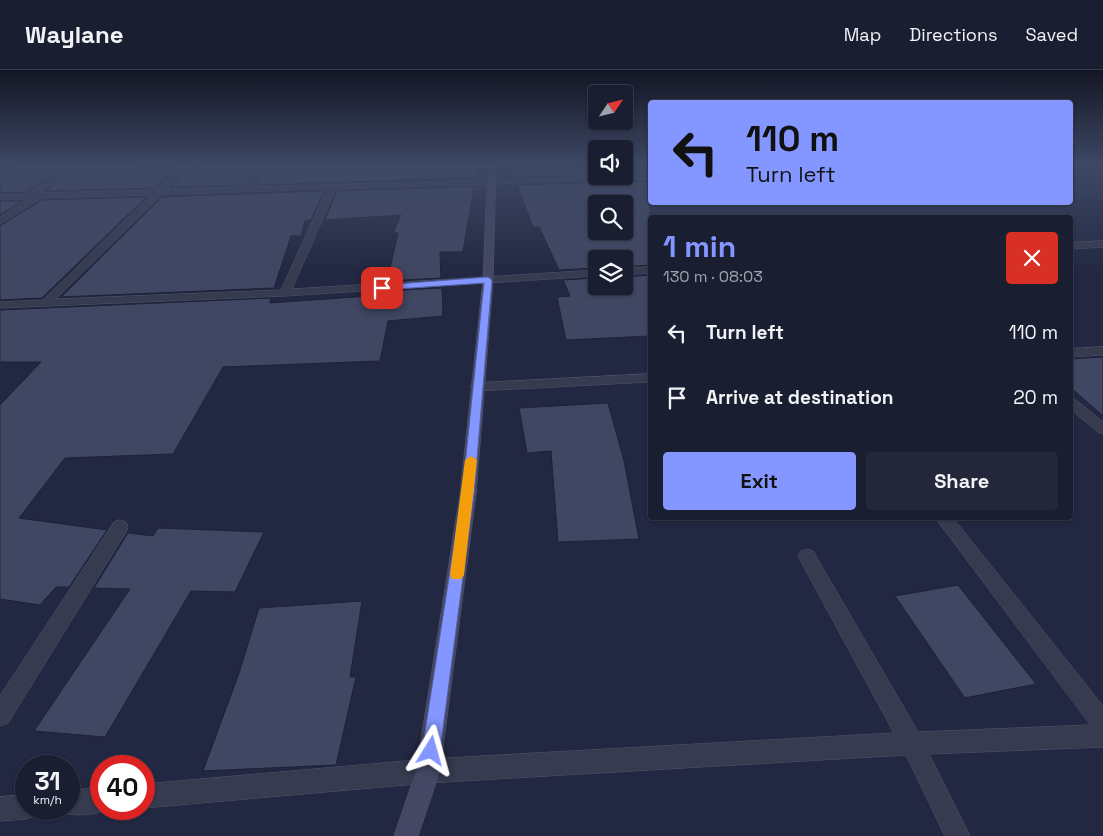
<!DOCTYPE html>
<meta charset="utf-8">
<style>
body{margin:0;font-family:"Space Grotesk",sans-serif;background:#232739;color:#f1f3f6;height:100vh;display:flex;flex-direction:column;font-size:19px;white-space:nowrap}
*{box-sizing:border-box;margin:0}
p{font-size:16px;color:#9fa2ab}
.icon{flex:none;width:28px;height:28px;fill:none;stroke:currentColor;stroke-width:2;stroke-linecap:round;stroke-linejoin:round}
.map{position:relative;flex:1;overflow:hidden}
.side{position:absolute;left:648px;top:145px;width:425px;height:305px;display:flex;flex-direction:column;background:#1a1e31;border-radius:5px;box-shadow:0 1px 4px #0004,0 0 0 1px #383c4d}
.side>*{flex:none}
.top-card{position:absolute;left:648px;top:30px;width:425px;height:105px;border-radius:5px;box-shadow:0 1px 4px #0004,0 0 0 1px #383c4d;background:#8496ff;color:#111;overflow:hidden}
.needle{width:32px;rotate:55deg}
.buttons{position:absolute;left:588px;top:15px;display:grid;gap:10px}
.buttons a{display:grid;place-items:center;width:45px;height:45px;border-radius:5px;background:#1a1e31;box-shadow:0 1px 4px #0004,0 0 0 1px #383c4d;font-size:25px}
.speed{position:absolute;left:15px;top:685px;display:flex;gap:10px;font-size:25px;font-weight:700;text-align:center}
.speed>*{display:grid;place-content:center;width:65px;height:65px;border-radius:50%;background:#1a1e31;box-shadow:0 1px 4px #0004,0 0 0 1px #383c4d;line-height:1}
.speed small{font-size:12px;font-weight:400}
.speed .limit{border:8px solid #d22;background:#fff;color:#111}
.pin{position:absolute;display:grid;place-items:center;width:42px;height:42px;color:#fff;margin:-21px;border-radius:10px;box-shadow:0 2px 8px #0006}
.me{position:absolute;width:55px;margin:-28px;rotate:8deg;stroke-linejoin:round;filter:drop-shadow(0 0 4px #0008)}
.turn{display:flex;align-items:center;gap:18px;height:105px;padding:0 15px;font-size:22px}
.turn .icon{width:65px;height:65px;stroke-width:2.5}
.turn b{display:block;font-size:35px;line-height:42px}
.round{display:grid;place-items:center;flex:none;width:52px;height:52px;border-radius:5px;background:#232739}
.headline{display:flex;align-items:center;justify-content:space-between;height:85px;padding:0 15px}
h1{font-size:30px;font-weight:600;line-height:38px;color:#8496ff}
.primary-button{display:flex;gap:10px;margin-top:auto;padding:10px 15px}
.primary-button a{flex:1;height:58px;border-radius:5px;background:#8496ff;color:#111;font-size:20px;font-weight:600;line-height:58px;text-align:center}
.primary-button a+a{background:#232739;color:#f1f3f6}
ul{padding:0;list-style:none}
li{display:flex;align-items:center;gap:15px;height:65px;padding:0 15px}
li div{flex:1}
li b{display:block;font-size:19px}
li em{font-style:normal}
header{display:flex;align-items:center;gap:30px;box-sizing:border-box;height:70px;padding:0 25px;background:#1a1e31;border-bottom:1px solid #383c4d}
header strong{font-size:24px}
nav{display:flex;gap:28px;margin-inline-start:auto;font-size:18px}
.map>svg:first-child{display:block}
.building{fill:#404763;stroke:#1d2237;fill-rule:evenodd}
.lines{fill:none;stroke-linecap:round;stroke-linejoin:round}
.street-casing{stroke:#51566b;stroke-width:1}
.secondary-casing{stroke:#51566b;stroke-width:1}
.street{fill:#363b50;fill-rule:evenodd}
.secondary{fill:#444864;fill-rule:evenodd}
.route{fill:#8496ff;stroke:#5662a6}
.slow{fill:#f59e0b}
</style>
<header>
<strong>Waylane</strong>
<nav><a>Map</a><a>Directions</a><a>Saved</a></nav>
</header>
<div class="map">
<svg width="1103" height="766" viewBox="0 0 1103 766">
<rect width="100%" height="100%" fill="#222841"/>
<g class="building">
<path d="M14 96H65L26 122 0 123V104Z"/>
<path d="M79 96H133L130 99 176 98 155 118 45 121Z"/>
<path d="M222 96H254L241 115 171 117 190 98Z"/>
<path d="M266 96H478L475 108 254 115Z"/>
<path d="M596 97V105L514 107 512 100Z"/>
<path d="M650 111V195L624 197V189H596V198L559 200 539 157H533L517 115ZM596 134H624V161H596Z"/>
<path d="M474 116 463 182H440L441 208 387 211 398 163H393L401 145 325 150 337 121Z"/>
<path d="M324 121 311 150 305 151 301 166H291L274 218 61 227 162 127Z"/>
<path d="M146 127 42 228 0 230V156L42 130Z"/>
<path d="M0 131H22L0 145Z"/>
<path d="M650 205V266L566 270 557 227 570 226 563 210 596 208V216H624V207Z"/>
<path d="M442 218 443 246 388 251 380 291 223 297 173 384 65 388 19 448 107 460 69 517H56L40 535 0 529V335L41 292H0V240L271 228 270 233 384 225 385 221Z"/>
<path d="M1103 287V346L1070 317V289Z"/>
<path d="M608 333 624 391 639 469 558 472 551 381 527 383 519 338Z"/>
<path d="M158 458 264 462 235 522 191 521 105 667 34 661 130 519 94 518 128 463 153 466Z"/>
<path d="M958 515 1036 614 965 628 895 526Z"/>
<path d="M362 531 350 607H356L336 695 203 701 239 603 259 538Z"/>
</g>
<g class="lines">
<defs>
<g id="street">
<path d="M68 96H77L39 123 156 120 181 96H189L166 119 242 117 256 96H264L250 117 650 105V109L336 119 292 219 596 200V206L285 226 0 238V232L43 230 151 125 41 128 0 154V147L28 129H0V125L27 124ZM327 119 281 220 56 229 161 125Z"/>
<path d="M1103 171V177L1070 179V173Z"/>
<path d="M650 197V203L624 205V199Z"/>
<path d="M1103 277V285L1070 287V279Z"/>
<path d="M650 304V312L477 321 470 317 477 313Z"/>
<path d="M1070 328 1075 329 1103 352V364L1098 362 1070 339Z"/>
<path d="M936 448H953L1103 636V677L929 684 970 766H945L906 685 428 713 144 738V714L428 689 894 663 798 486 801 481 807 479 813 481 918 662 1090 655Z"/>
<path d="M120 450 126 452 128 457 126 462 8 653 0 656V626L114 452Z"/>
<path d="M101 718V739H109C95 745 74 747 60 742L59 739H69V721Z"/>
<path d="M26 725V739H37L35 746 26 749 0 751V727Z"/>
</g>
<path id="secondary" d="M488 96H496L493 210 476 424 440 701 418 766H394L416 701 460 424 483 210Z"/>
</defs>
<use href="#street" class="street-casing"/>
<use href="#secondary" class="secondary-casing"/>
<use href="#street" class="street"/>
<use href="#secondary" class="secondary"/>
</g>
<linearGradient id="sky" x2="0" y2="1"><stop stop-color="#131624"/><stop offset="0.47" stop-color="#3e4865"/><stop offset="1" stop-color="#3e4865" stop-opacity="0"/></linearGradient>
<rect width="1103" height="203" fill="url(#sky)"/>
<path class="route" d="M488 207 492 210 474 424 440 681 437 687 431 690 425 687 422 681 462 424 484 213 382 220 378 218 382 215Z"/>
<path class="slow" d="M471 386 477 390 464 505 461 509H452L450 505 465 390Z"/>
</svg>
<div class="buttons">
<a><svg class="needle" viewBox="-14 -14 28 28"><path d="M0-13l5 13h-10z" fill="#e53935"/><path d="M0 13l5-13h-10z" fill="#9fa2ab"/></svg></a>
<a><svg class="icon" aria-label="sound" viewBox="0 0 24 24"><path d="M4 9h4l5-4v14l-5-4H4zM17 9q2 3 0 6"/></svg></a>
<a><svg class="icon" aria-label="search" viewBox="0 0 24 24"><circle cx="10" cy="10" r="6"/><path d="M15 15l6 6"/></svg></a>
<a><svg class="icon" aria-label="layers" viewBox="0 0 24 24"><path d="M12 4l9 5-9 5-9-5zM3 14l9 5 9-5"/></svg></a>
</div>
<div class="speed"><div>31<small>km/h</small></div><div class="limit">40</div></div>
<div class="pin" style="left:382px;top:218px;background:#d93025"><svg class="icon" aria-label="arrive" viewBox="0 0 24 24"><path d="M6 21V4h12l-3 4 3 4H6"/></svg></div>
<svg class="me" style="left:431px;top:681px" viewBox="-20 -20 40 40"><path d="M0-17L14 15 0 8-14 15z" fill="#8496ff" stroke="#fff" stroke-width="4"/></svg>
<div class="top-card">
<div class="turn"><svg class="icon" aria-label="left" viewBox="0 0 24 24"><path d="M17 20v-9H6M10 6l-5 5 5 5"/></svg><div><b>110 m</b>Turn left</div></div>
</div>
<section class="side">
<div class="headline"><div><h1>1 min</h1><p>130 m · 08:03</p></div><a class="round" style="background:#d93025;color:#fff"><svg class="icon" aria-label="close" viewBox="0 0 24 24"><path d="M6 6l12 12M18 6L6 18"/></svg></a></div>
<ul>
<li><svg class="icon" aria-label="left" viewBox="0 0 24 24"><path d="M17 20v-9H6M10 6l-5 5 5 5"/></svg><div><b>Turn left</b></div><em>110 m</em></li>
<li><svg class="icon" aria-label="arrive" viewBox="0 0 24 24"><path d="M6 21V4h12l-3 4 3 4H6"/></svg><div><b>Arrive at destination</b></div><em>20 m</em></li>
</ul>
<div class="primary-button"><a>Exit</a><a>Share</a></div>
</section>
</div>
